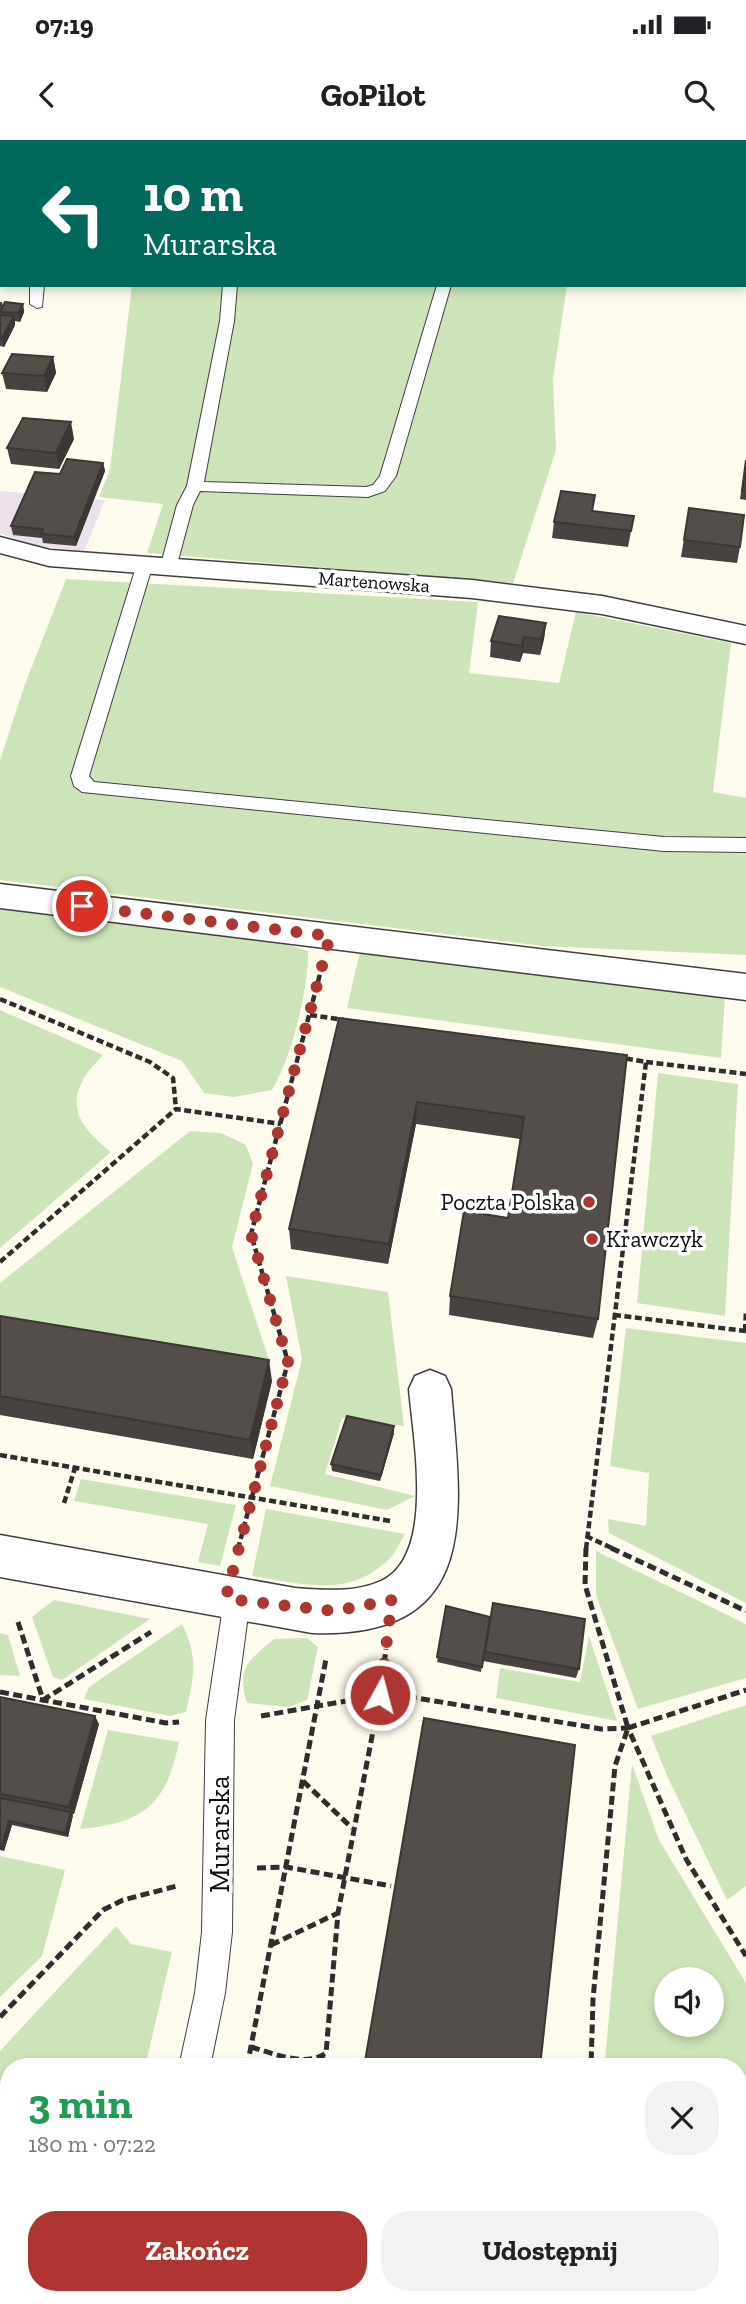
<!DOCTYPE html>
<html lang="pl">
<meta charset="utf-8">
<style>
body{margin:0;font-family:"Zilla Slab",serif;background:#f2f2f2;color:#202124;height:100vh;display:flex;flex-direction:column;font-size:26px;white-space:nowrap}
*{box-sizing:border-box;margin:0}
p{font-size:23px;color:#757577}
.icon{flex:none;width:38px;height:38px;fill:none;stroke:currentColor;stroke-width:2;stroke-linecap:round;stroke-linejoin:round}
.map{position:relative;flex:1;overflow:hidden}
.drawer{position:absolute;left:0px;top:1918px;width:747px;height:247px;display:flex;flex-direction:column;background:#fff;border-radius:28px 28px 0 0;box-shadow:0 4px 10px #0003}
.drawer>*{flex:none}
.top-card{position:absolute;left:0px;top:0px;width:747px;height:147px;box-shadow:0 4px 10px #0003;background:#00695c;color:#fff;overflow:hidden}
.buttons{position:absolute;left:654px;top:1827px;display:grid;gap:14px}
.buttons a{display:grid;place-items:center;width:70px;height:70px;border-radius:50%;background:#fff;box-shadow:0 4px 10px #0003;font-size:35px}
.pin{position:absolute;display:grid;place-items:center;width:60px;height:60px;color:#fff;margin:-30px;border:4px solid #fff;border-radius:50%;box-shadow:0 2px 7px #0007}
.me{position:absolute;width:77px;margin:-38px;rotate:7deg;stroke-linejoin:round;filter:drop-shadow(0 0 5px #0008)}
.turn{display:flex;align-items:center;gap:24px;height:147px;padding:0 28px;font-size:32px}
.turn .icon{width:91px;height:91px;stroke-width:2.5}
.turn b{display:block;font-size:49px;line-height:60px}
.round{display:grid;place-items:center;flex:none;width:74px;height:74px;border-radius:28px;background:#f2f2f2}
.overview{display:flex;align-items:center;justify-content:space-between;height:119px;padding:0 28px}
h1{font-size:42px;font-weight:800;line-height:52px;color:#1e9e55}
.button{display:flex;gap:14px;margin-top:auto;padding:14px 28px}
.button a{flex:1;height:80px;border-radius:28px;background:#ae3532;color:#fff;font-size:28px;font-weight:800;line-height:80px;text-align:center}
.button a+a{background:#f2f2f2;color:#202124}
.status{display:flex;justify-content:space-between;align-items:center;height:49px;padding:0 35px;background:#fff;direction:ltr}
.status svg{height:19px;fill:currentColor}
header{display:flex;justify-content:space-between;align-items:center;height:91px;padding:0 28px;background:#fff;font-size:32px;font-weight:800}
.map>svg:first-child{display:block}
.industrial{fill:#eae1ea}
.green{fill:#cde4ba;fill-rule:evenodd}
.lines{fill:none;stroke-linecap:round;stroke-linejoin:round}
.lane-casing{stroke:#3f3f3f;stroke-width:2}
.street-casing{stroke:#3f3f3f;stroke-width:3}
.path-far1{stroke:#2e2e2e;stroke-width:4.5;stroke-dasharray:7 3.5;stroke-linecap:butt}
.path{stroke:#2e2e2e;stroke-width:5;stroke-dasharray:9 4.5;stroke-linecap:butt}
.lane{fill:#fff;fill-rule:evenodd}
.street{fill:#fff;fill-rule:evenodd}
.wall{fill:#484340}
.shaded-wall{fill:#3b3734}
.building{fill:#544e4a;stroke:#3b3734;stroke-width:2}
.route{stroke:#ae3532;stroke-width:12;stroke-dasharray:0 21.6}
.poi-dot{fill:#ae3532;stroke:#fff;stroke-width:2.5}
.labels{text-anchor:middle;dominant-baseline:central;stroke-width:7;stroke-linejoin:round;paint-order:stroke}
.far-street-label{font-size:19px;fill:#0c0c0c;stroke:#fff}
.poi-label{font-size:23px;fill:#0c0c0c;stroke:#fff;text-anchor:end}
.near-street-label{font-size:28px;fill:#0c0c0c;stroke:#fff}
</style>
<div class="status"><b>07:19</b><svg viewBox="0 0 49 12"><path d="M0 12V9h3v3zM5 12V6h3v6zM10 12V3h3v9zM15 12V0h3v12zM26 1h20v11H26zM47 4h2v5h-2z"/></svg></div>
<header><svg class="icon" aria-label="back" viewBox="0 0 24 24"><path d="M15 5l-7 7 7 7"/></svg>GoPilot<svg class="icon" aria-label="search" viewBox="0 0 24 24"><circle cx="10" cy="10" r="6"/><path d="M15 15l6 6"/></svg></header>
<div class="map">
<svg width="746" height="2164" viewBox="0 0 746 2164">
<rect width="100%" height="100%" fill="#fdfbed"/>
<path class="industrial" d="M0 351 105 360 84 411 30 405 0 393Z"/>
<g class="green">
<path d="M151 0H746V117V2Z"/>
<path d="M132 145H567L553 239 556 310 513 443 147 413 163 364 99 357 110 330Z"/>
<path d="M66 439 478 462 469 533 559 543 576 472 731 503 713 652 746 658V815L542 806 0 740V620L24 547Z"/>
<path d="M0 764 271 800 308 811C309 848 291 919 272 950L234 957 204 953 182 921 0 847Z"/>
<path d="M361 807 725 855 721 918 347 868Z"/>
<path d="M0 870 103 915C96 923 86 932 82 942 66 973 89 994 111 1012L0 1108Z"/>
<path d="M658 933 738 944 725 1176 637 1163Z"/>
<path d="M190 991 221 993 246 1005 253 1024 232 1107 269 1220 0 1178V1143Z"/>
<path d="M286 1136 388 1152 404 1286 342 1278 325 1334 415 1356 387 1370 270 1346 302 1219Z"/>
<path d="M626 1188 746 1203V1463L609 1393 608 1379 646 1386 649 1333 610 1326Z"/>
<path d="M81 1339 236 1365 220 1426 198 1422 208 1384 74 1361Z"/>
<path d="M266 1369 405 1394C400 1402 395 1415 387 1421 347 1459 300 1443 252 1436Z"/>
<path d="M596 1411 746 1484V1538L638 1569 596 1455Z"/>
<path d="M54 1460 150 1479 62 1540 53 1537 32 1477Z"/>
<path d="M182 1484C199 1519 194 1537 186 1572L170 1576 84 1559 89 1547Z"/>
<path d="M0 1493 8 1495 20 1536 0 1535Z"/>
<path d="M589 1496 617 1581 496 1558 500 1528 580 1542Z"/>
<path d="M307 1498 318 1507 307 1560 289 1567 247 1563C236 1528 249 1520 274 1499Z"/>
<path d="M746 1565V1746L727 1760 668 1638 651 1596Z"/>
<path d="M108 1590 179 1602C166 1665 144 1683 80 1689Z"/>
<path d="M632 1624 659 1700 746 1843V2164H629V2156H738V1927H606L605 1920ZM667 1839H712V1885H667Z"/>
<path d="M0 1716 65 1730 42 1816 0 1857Z"/>
<path d="M116 1786 131 1804 172 1812 145 1927H9V2025L0 2023V1911Z"/>
<path d="M0 2065 9 2067V2156H319L335 2164H0Z"/>
</g>
<g class="lines">
<defs>
<g id="lane">
<path d="M236 0H249L235 2Z"/>
<path d="M274 0H293L294 2H275Z"/>
<path d="M2 17V25L0 26V18Z"/>
<path d="M0 81H2V92L0 91Z"/>
<path d="M30 145H44L42 167 37 168 30 164Z"/>
<path d="M223 145H237L234 181 204 342 366 347 373 345 380 336 437 145H451L396 336 385 351 368 357 200 351 193 365 176 428 168 433 160 428 177 365 187 346 220 181Z"/>
<path d="M144 422 152 427 89 636 94 642 664 697 746 698V712L664 711 82 652 74 646 71 636 136 427Z"/>
<path d="M237 1447 246 1451 250 1460 234 1580 232 1792 225 1853 210 1927H179L195 1853 202 1792 206 1580 224 1460 228 1451Z"/>
</g>
<g id="street">
<path d="M0 397 50 410 472 440 602 456 746 486V504L602 474 472 458 49 426 0 413Z"/>
<path d="M0 744 746 834V860L0 768Z"/>
<path d="M430 1230 445 1236 451 1249C461 1372 484 1499 312 1493L0 1437V1395L295 1448C322 1450 355 1453 381 1441 436 1416 413 1298 409 1249L415 1236Z"/>
</g>
</defs>
<use href="#lane" class="lane-casing"/>
<use href="#street" class="street-casing"/>
<g class="path-far1">
<path d="M0 859 150 922 173 938 176 969"/>
<path d="M310 875 344 880"/>
<path d="M646 922 746 934"/>
<path d="M0 1122 176 969 281 984"/>
<path d="M614 1175 746 1191"/>
<path d="M745 1191 746 1171"/>
<path d="M0 1315 390 1381"/>
<path d="M64 1363 75 1328"/>
<path d="M586 1396 614 1409"/>
<path d="M238 1409 288 1222 251 1094 320 834"/>
<path d="M586 1409 646 922 623 918"/>
</g>
<g class="path">
<path d="M586 1408 585 1445 628 1588 615 1626 593 1859 591 1927"/>
<path d="M611 1408 746 1471"/>
<path d="M237 1414 239 1408"/>
<path d="M18 1482 43 1560 151 1492"/>
<path d="M0 1552 166 1583 179 1582"/>
<path d="M261 1576 380 1555 417 1558 601 1589 628 1588 686 1719 746 1816"/>
<path d="M628 1588 746 1550"/>
<path d="M303 1641 352 1688"/>
<path d="M257 1728 286 1727 391 1746"/>
<path d="M271 1805 338 1773"/>
<path d="M0 1877 103 1770 123 1760 177 1746"/>
<path d="M251 1907C273 1913 305 1928 326 1913L338 1773 380 1555 386 1509"/>
<path d="M322 1917 325 1927"/>
<path d="M247 1927 326 1519"/>
<path d="M0 2044 9 2046"/>
<path d="M366 2156 383 2164"/>
<path d="M608 2156V2164"/>
</g>
<use href="#lane" class="lane"/>
<use href="#street" class="street"/>
</g>
<g class="wall">
<rect x="23" y="0" width="117" height="2"/>
<path d="M0 162H2L3 166 23 164 24 172 20 182 15 181V185L4 207 0 206Z"/>
<path d="M53 217 56 233 47 252 6 249 2 233Z"/>
<path d="M74 299 59 329 11 324 7 308Z"/>
<path d="M746 320V360L740 359Z"/>
<path d="M103 323 105 331 76 406 43 403 42 398 13 395 11 386 60 334Z"/>
<path d="M689 368 740 407 737 423 681 417Z"/>
<path d="M593 371 634 376 628 407 552 398 554 382Z"/>
<path d="M546 483 544 499 540 515 523 513 520 522 490 517 491 501Z"/>
<path d="M339 878 627 915 598 1179 593 1198 449 1175 450 1156 508 1078 520 999 416 984 388 1124 291 1109 289 1089Z"/>
<path d="M0 1176 272 1241 253 1319 0 1275Z"/>
<path d="M394 1293 380 1341 332 1331 331 1324Z"/>
<path d="M493 1463 579 1529 576 1538 483 1521Z"/>
<path d="M446 1466 490 1477 481 1532 437 1522Z"/>
<path d="M0 1557 99 1584 74 1674H72L73 1675 68 1697 12 1685 4 1711 0 1710Z"/>
</g>
<g class="shaded-wall">
<path d="M23 164 24 172 20 182 18 173Z"/>
<path d="M14 176 15 185 4 207 2 198Z"/>
<path d="M53 217 56 233 47 252 44 236Z"/>
<path d="M71 282 74 299 59 329 56 313Z"/>
<path d="M103 323 105 331 76 406 74 397Z"/>
<path d="M546 483 544 499 540 515 541 499Z"/>
<path d="M524 497 523 513 520 522 522 506Z"/>
<path d="M417 962 416 984 388 1124 389 1104Z"/>
<path d="M269 1220 272 1241 253 1319 250 1300Z"/>
<path d="M394 1286V1293L380 1341 381 1335Z"/>
<path d="M95 1576 99 1584 74 1674 69 1667Z"/>
<path d="M71 1672 73 1675 68 1697 65 1693Z"/>
<path d="M9 1681 12 1685 4 1711 1 1708Z"/>
</g>
<g class="building">
<path d="M42 0H134V2H41Z"/>
<path d="M5 162 23 164 18 173 0 172Z"/>
<path d="M0 175 14 176 2 198H0Z"/>
<path d="M12 214 53 217 44 236 2 233Z"/>
<path d="M23 278 71 282 56 313 7 308Z"/>
<path d="M67 319 103 323 74 397 41 394 43 389 11 386 35 332 60 334Z"/>
<path d="M746 320V351H742Z"/>
<path d="M561 351 595 355 592 371 634 376 631 391 554 382Z"/>
<path d="M689 368 744 375 740 407 684 400Z"/>
<path d="M499 476 546 483 541 499 524 497 522 506 491 501Z"/>
<path d="M339 878 627 915 598 1179 450 1156 464 1071 508 1078 524 977 417 962 389 1104 289 1089Z"/>
<path d="M0 1176 269 1220 250 1300 0 1256Z"/>
<path d="M347 1276 394 1286 381 1335 331 1324Z"/>
<path d="M493 1463 585 1479 579 1529 485 1512Z"/>
<path d="M446 1466 490 1477 482 1527 437 1517Z"/>
<path d="M0 1557 95 1576 69 1667 0 1654Z"/>
<path d="M424 1578 575 1605 540 1927H364Z"/>
<path d="M0 1658 71 1672 65 1693 9 1681 1 1708 0 1707Z"/>
</g>
<g class="lines">
<path class="route" d="M82 766 330 796 251 1094 288 1222 226 1457 237 1460 334 1471 392 1460 380 1555"/>
</g>
<g class="poi-dot">
<circle cx="589" cy="1062" r="7"/>
<circle cx="592" cy="1099" r="7"/>
</g>
<g class="labels">
<g class="far-street-label">
<text transform="translate(374 442) rotate(4)">Martenowska</text>
</g>
<g class="poi-label">
<text x="575" y="1062">Poczta Polska</text>
<text x="606" y="1099" text-anchor="start">Krawczyk</text>
</g>
<g class="near-street-label">
<text transform="translate(219 1694) rotate(-90)">Murarska</text>
</g>
</g>
</svg>
<div class="buttons">
<a><svg class="icon" aria-label="sound" viewBox="0 0 24 24"><path d="M4 9h4l5-4v14l-5-4H4zM17 9q2 3 0 6"/></svg></a>
</div>
<div class="pin" style="left:82px;top:766px;background:#d93025"><svg class="icon" aria-label="arrive" viewBox="0 0 24 24"><path d="M6 21V4h12l-3 4 3 4H6"/></svg></div>
<svg class="me" style="left:380px;top:1555px" viewBox="-20 -20 40 40"><circle r="17" fill="#ae3532" stroke="#fff" stroke-width="3"/><path d="M0-11L8 9 0 5-8 9z" fill="#fff"/></svg>
<div class="top-card">
<div class="turn"><svg class="icon" aria-label="left" viewBox="0 0 24 24"><path d="M17 20v-9H6M10 6l-5 5 5 5"/></svg><div><b>10 m</b>Murarska</div></div>
</div>
<section class="drawer">
<div class="overview"><div><h1>3 min</h1><p>180 m · 07:22</p></div><a class="round"><svg class="icon" aria-label="close" viewBox="0 0 24 24"><path d="M6 6l12 12M18 6L6 18"/></svg></a></div>
<div class="button"><a>Zakończ</a><a>Udostępnij</a></div>
</section>
</div>
